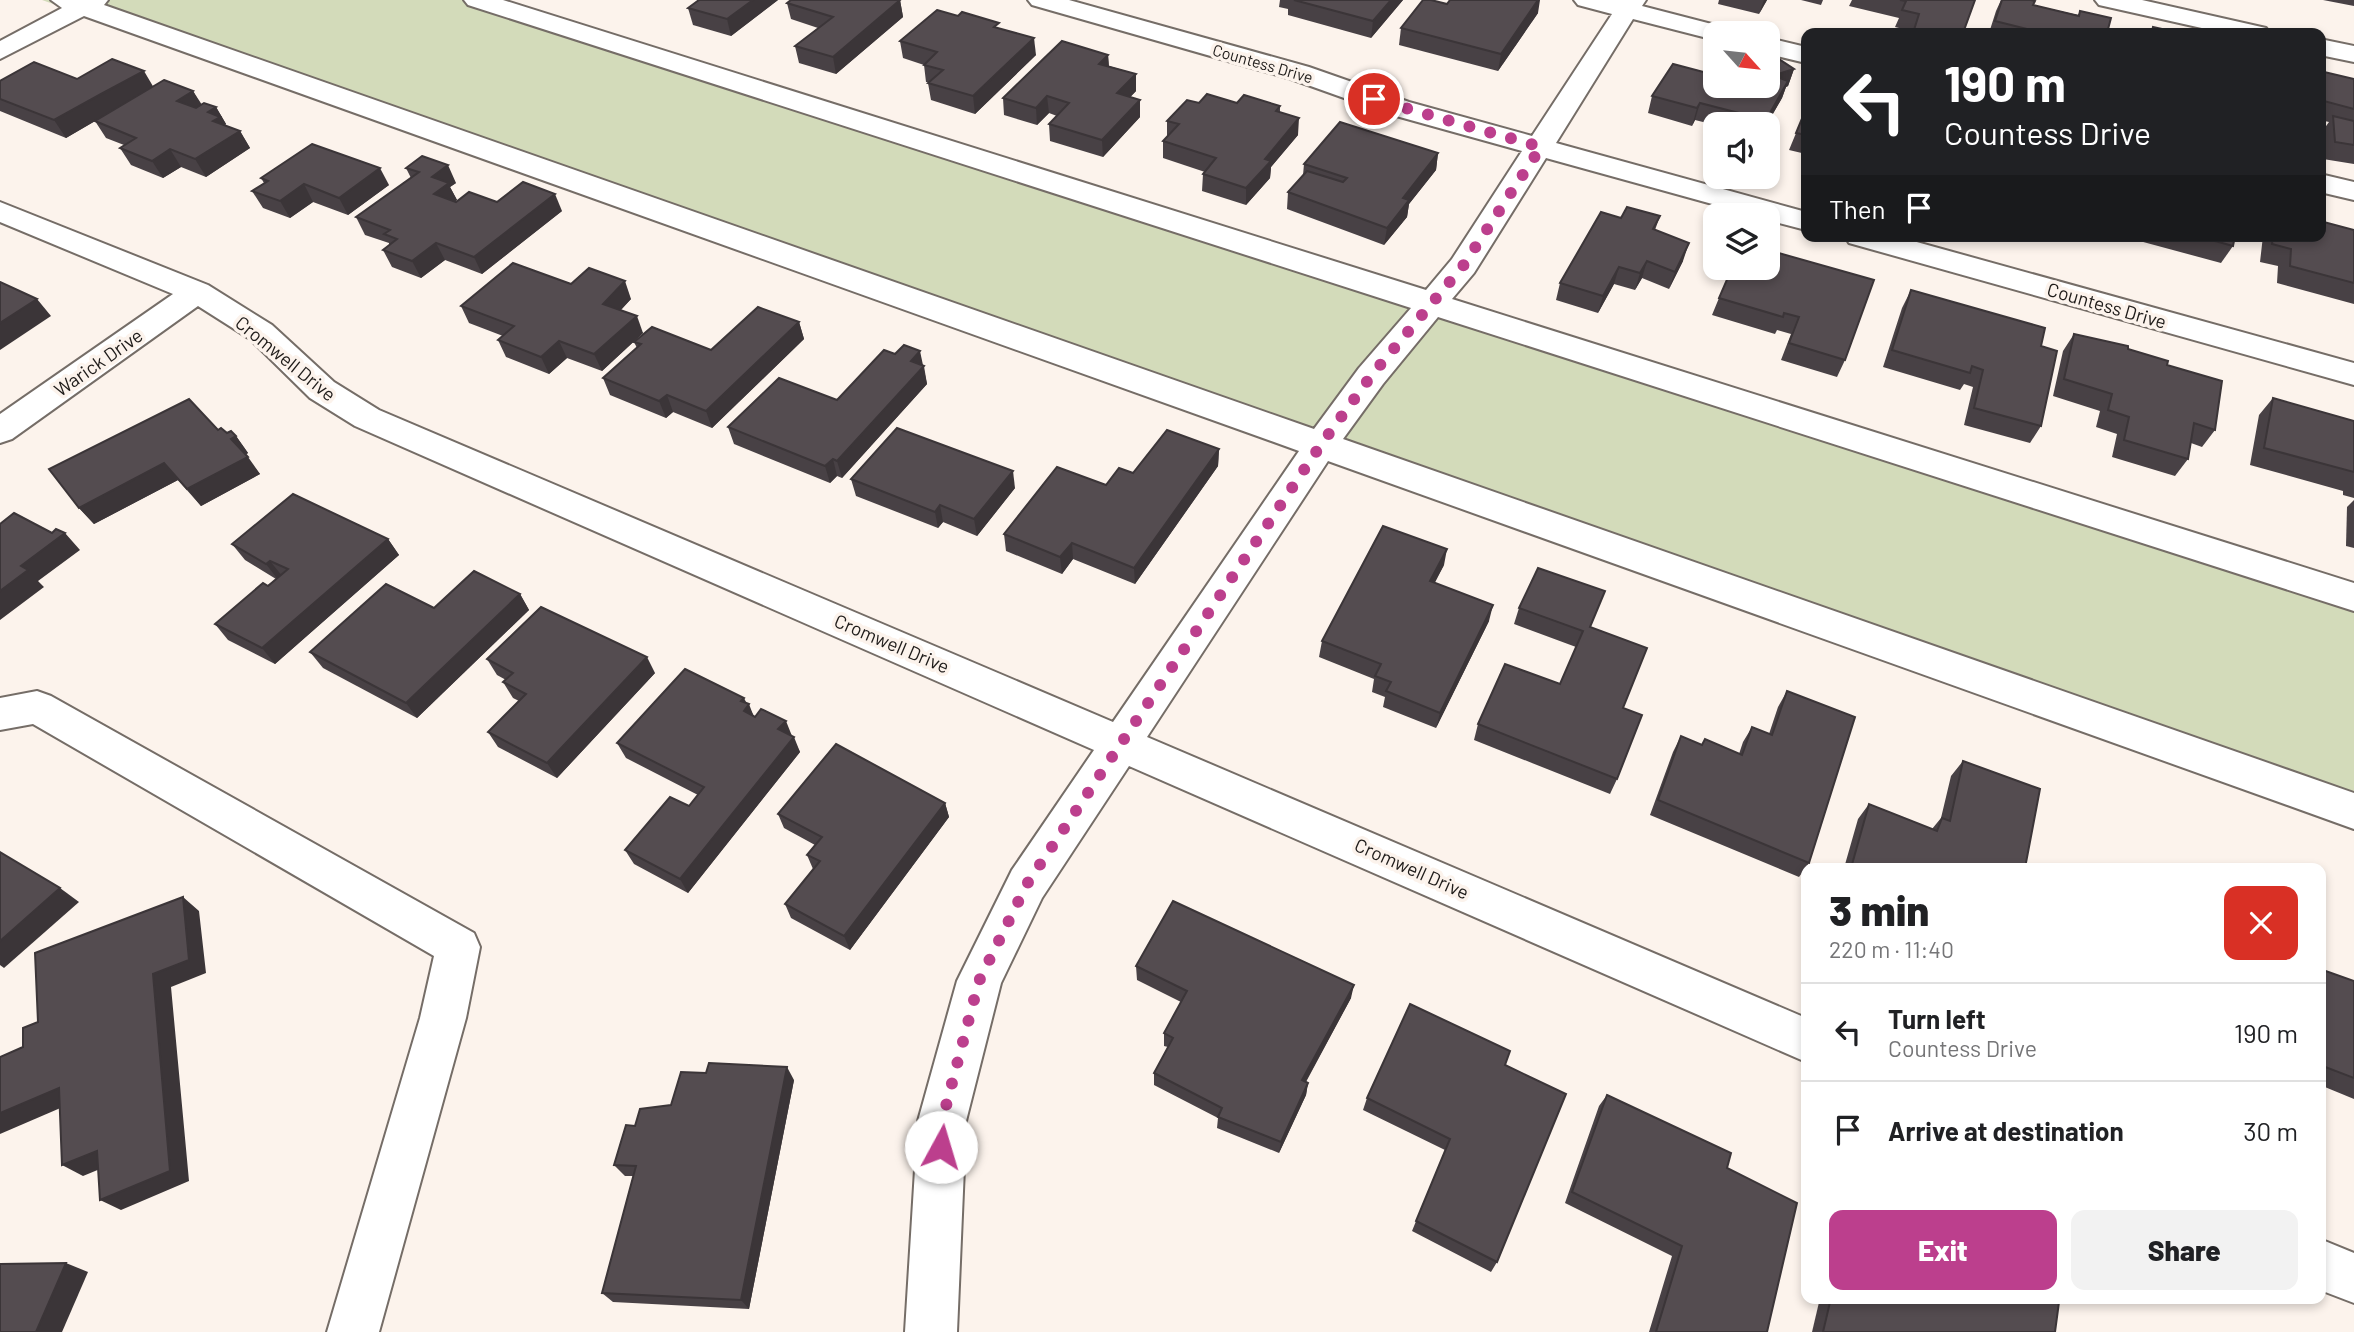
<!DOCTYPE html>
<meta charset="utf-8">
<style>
body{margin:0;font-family:Barlow,sans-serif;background:#f2f2f2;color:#202124;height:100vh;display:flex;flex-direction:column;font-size:26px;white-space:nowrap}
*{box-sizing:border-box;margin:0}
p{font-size:23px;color:#757577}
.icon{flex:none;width:38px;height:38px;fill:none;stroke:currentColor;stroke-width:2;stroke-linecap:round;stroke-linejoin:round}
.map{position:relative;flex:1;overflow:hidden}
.details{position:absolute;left:1801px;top:863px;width:525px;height:441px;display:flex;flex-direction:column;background:#fff;border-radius:14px;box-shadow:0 4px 10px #0003}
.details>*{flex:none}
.guide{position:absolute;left:1801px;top:28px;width:525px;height:214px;border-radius:14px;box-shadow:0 4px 10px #0003;background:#202124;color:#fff;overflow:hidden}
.needle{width:46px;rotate:117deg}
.controls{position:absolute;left:1703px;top:21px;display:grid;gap:14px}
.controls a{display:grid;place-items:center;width:77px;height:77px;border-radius:14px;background:#fff;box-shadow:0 4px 10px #0003;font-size:35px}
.pin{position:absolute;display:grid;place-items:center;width:60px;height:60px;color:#fff;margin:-30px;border:4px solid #fff;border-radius:50%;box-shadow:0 2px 7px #0007}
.me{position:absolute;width:77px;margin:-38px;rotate:6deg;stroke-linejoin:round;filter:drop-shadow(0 0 5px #0008)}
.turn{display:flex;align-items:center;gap:24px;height:147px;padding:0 28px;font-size:32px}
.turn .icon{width:91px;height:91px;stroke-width:2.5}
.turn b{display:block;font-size:49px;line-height:60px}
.then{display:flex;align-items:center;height:66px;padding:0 28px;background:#0003;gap:14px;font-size:26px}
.round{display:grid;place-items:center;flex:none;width:74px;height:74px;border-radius:14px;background:#f2f2f2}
.summary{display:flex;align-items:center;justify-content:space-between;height:119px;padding:0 28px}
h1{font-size:42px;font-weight:800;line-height:52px}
.button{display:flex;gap:14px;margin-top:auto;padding:14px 28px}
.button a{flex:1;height:80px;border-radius:14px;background:#bc3f8d;color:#fff;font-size:28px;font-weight:800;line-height:80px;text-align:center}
.button a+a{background:#f2f2f2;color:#202124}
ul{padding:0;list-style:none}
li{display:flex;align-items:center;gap:21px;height:98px;padding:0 28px;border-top:2px solid #e0e0e0}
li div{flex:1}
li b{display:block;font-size:26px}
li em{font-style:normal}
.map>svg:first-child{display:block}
.green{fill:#d3dbba}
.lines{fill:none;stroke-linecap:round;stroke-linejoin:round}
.minor-casing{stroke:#756d67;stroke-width:4}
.minor{fill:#fff;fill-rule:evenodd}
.wall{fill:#484145}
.shaded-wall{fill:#3b3538}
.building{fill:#544c50;stroke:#3b3538;stroke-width:2}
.route{stroke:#bc3f8d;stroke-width:12;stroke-dasharray:0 21.6}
.labels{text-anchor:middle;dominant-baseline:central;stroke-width:7;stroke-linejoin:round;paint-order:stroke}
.far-street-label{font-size:16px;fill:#1e1b19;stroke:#fcf3ec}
.street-label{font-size:19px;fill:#1e1b19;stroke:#fcf3ec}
</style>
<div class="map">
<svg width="2354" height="1332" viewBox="0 0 2354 1332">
<rect width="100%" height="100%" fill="#fcf3ec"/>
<path class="green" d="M42 0H472L2354 599V827Z"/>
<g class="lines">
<defs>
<g id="minor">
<path d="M51 0H108L104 5 1314 429 1359 368 1411 308 468 5 464 0H503L1426 290 1452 259 1522 151 1389 114 1291 79 1032 5 1028 0H1069L1309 67 1409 102 1532 136 1612 14 1578 5 1574 0H1646L1642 6 1727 28 1731 33H1715V40L1633 19 1556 143 1806 212V230L1768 220V215H1752L1546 158 1474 273 1452 299 2354 583V611L1438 317 1383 384 1343 439 2354 793V829L1328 461 1147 737 1806 1018V1062L1129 766 1042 898 1001 983 966 1121 957 1332H905L918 1121 957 981 1012 870 1094 750 355 426 310 398 250 339 198 306 12 439 0 443V414L173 294 0 222V202L208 285 272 325 334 382 379 410 1113 722 1299 451 84 16 0 59V41L62 8Z"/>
<path d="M2095 0H2142L2266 28 2270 33H2224L2099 5Z"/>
<path d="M1768 38 1806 47V63L1768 54Z"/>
<path d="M2320 39 2354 46V62L2320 55Z"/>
<path d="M2320 174 2354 182V200L2320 192Z"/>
<path d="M1845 236H1895L2354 363V385L1849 243Z"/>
<path d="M37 691 51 696 474 933 480 947 466 1018 379 1332H327L420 1018 434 956 33 724 0 730V698Z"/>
<path d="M2320 1239 2354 1253V1303L2320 1290Z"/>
</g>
</defs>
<use href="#minor" class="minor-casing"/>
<use href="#minor" class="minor"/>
</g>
<g class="wall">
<path d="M778 0 731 36 693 25 688 8Z"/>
<path d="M900 0 903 17 836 74 799 63 795 46 818 28 791 19 787 3Z"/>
<path d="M1280 0H1403L1371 38 1288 15V9L1279 7Z"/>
<path d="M1719 0H1767L1759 14 1718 4Z"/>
<path d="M1801 0H1823L1821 5Z"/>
<path d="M1852 0H1975L1963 33H1910L1911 31 1895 27 1899 18 1849 6Z"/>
<path d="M2001 0H2031L2033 5 2078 15 2080 11 2107 33H1989L1996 11Z"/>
<path d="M2323 0H2354V6Z"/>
<path d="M1447 4 1538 13 1498 71 1399 45 1401 28Z"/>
<path d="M1000 29 1036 55 975 114 931 100 928 83 929 82H926L924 65 903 58 900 41Z"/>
<path d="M1108 55 1109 66 1136 74V91L1130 97 1140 100V117L1103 157 1050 141 1049 124 1057 116 1049 113 1037 125 1004 115 1003 98Z"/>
<path d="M1794 69 1788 86 1786 87 1782 98 1767 124H1715V125L1695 120 1692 126 1648 113 1652 96 1715 86H1768Z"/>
<path d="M2320 71 2354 79V164L2323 159 2321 133 2329 122 2320 120Z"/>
<path d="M77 79 193 91 201 105 216 107 226 124 225 125 240 131 250 148 206 177 181 167 163 178 131 165 120 148 124 145 106 138 95 121 116 109 66 138 0 111V81Z"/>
<path d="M1199 103H1237L1280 106V112L1298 135 1271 167 1270 178 1246 205 1202 191 1203 174 1205 172 1163 158V141L1167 137V121Z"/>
<path d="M1806 109V154L1789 150Z"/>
<path d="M1438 153 1436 170 1409 204 1407 217 1384 245 1287 209 1288 192 1303 175 1304 164Z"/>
<path d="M406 168 456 183 450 187 457 200 455 201 497 202 562 211 482 274 445 260 421 278 392 267 383 250 389 245V243L365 235 356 217 411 178Z"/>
<path d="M261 178 389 185 348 215 313 202 290 218 263 208 252 191 264 183Z"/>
<path d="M1660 216 1655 230 1683 261 1669 289 1642 278 1635 290 1614 284 1598 313 1556 300 1560 283 1621 218Z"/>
<path d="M2354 230V304L2277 283 2278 266 2260 262 2263 236H2320Z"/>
<path d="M2121 236H2235L2233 246 2221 263Z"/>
<path d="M1768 268 1845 360 1837 377 1781 360 1791 334 1777 330 1775 334 1712 315 1719 298Z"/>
<path d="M571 284 631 299 621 310 643 333 602 371 567 358 549 374 506 357 498 340 503 336 469 323 461 306Z"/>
<path d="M1911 290 2041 346V426L2030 443 1964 425 1973 387 1964 384 1960 390 1883 367 1902 308Z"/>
<path d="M799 322 804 339 712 428 673 412 666 418 610 395 603 378 637 348 634 342 711 350Z"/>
<path d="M2074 334 2128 349 2167 365 2215 430 2202 447 2191 443 2188 459 2175 476 2112 457 2117 434 2096 427 2100 411 2053 396 2063 351Z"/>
<path d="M923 366H924L927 384 842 478 837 476 830 483 734 444 728 427 837 400Z"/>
<path d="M2273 398 2354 421V498L2343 495V491L2250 465 2259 415Z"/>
<path d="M218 430 236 436 248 453 245 455 260 474 201 506 178 480 94 524 79 508Z"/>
<path d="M1219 449 1218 466 1135 584 1073 559 1062 574 1006 551 1004 534 1133 473Z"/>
<path d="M851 479 1015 488 977 536 943 522 938 528 856 496Z"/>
<path d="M2354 500V548L2346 546 2347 507Z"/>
<path d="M388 539 399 555 275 664 228 640 215 624 276 579 245 560 232 544Z"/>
<path d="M1444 565 1434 583 1489 621 1436 728 1383 707 1385 697 1372 692 1374 679 1319 657 1322 641Z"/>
<path d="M1605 591 1590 627 1623 708 1617 779 1610 794 1474 740 1478 724 1560 684 1576 647 1514 624 1519 608Z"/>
<path d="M520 594 529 610 417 718 323 668 310 652Z"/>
<path d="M487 659 655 673 557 778 498 747 488 732 519 701 513 698 503 682 506 680 497 675Z"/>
<path d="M1787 691 1809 863 1799 877 1650 815 1673 752 1681 736 1702 745 1739 754 1743 742 1752 727 1769 734 1778 707Z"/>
<path d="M747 703 754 716 791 735 800 752 688 893 634 864 625 850 689 806 698 795 626 758 617 743Z"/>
<path d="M1963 761 2025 868H1844L1858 819 1869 804 1932 829 1941 818 1951 776Z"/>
<path d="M945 803 949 817 850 950 791 918 785 904 813 869 807 855 815 845 784 828 778 814Z"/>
<path d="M1136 966 1351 998 1306 1082 1308 1083 1306 1095 1279 1153 1217 1128 1218 1118 1154 1085V1073L1168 1047 1164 1046V1033L1181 1002 1137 980Z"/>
<path d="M2320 969 2354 981V1099L2320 1085Z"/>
<path d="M1505 1065 1497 1262 1491 1272 1412 1231 1445 1150 1363 1110 1367 1098Z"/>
<path d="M794 1080 749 1309 613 1302 602 1293 633 1176H625L614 1165 635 1126 671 1105Z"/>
<path d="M1607 1095 1727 1168 1767 1332H1649L1672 1256 1565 1203 1599 1106Z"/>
<path d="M1820 1298H2051L2055 1332H1812Z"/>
</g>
<g class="shaded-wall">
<path d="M753 0H778L731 36 727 19Z"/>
<path d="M900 0 903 17 836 74 833 57Z"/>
<path d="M1391 0H1403L1371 38 1373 21Z"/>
<path d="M1538 0H1540L1538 13 1498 71 1501 54Z"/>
<path d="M1764 0H1767L1759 14Z"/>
<path d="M1034 38 1036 55 975 114 973 96Z"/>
<path d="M1108 55 1109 72 1099 64Z"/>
<path d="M1794 69 1788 86 1786 87 1782 98 1767 124H1765L1781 73Z"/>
<path d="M144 71 154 88 112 111 66 138 54 120 101 94Z"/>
<path d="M1136 74V91L1118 110 1117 93Z"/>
<path d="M193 91 204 108 187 118 177 101Z"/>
<path d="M1047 96 1049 113 1037 125 1036 108Z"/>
<path d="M1140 100V117L1103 157 1102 140Z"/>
<path d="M1700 103 1695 120 1692 126 1697 108Z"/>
<path d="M216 107 226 124 225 125 223 138 208 112Z"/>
<path d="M1299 118 1298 135 1271 167 1270 178 1246 205V188L1265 159Z"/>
<path d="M240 131 250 148 206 177 195 159Z"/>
<path d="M170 149 181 167 163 178 152 161Z"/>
<path d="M1438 153 1436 170 1409 204 1407 217 1384 245 1387 228 1403 198Z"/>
<path d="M448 165 456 183 450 187 457 200 442 211 434 194 432 177Z"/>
<path d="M380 168 389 185 348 215 339 198Z"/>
<path d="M304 184 313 202 290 218 280 201Z"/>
<path d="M555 194 562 211 482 274 474 257Z"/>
<path d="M436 243 445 260 421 278 412 261Z"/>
<path d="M1689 243 1683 261 1669 289 1675 272Z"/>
<path d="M1647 261 1642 278 1635 290 1640 273Z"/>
<path d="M1619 267 1614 284 1598 313 1603 296Z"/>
<path d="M625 281 631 299 610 321 603 304Z"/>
<path d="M37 299 51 316 0 350V323Z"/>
<path d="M637 316 643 333 602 371 594 354Z"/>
<path d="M799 322 804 339 712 428 706 411Z"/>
<path d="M559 341 567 358 549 374 541 357Z"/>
<path d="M920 351 927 384 842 478 837 461 911 361Z"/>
<path d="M667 395 673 412 666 418 659 401Z"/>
<path d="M236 436 248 453 243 456 231 439Z"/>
<path d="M1219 449 1218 466 1135 584 1134 568Z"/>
<path d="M248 457 260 474 201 506 187 489Z"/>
<path d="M833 459 837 476 830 483 825 466Z"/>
<path d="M164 463 178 480 94 524 79 508Z"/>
<path d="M1013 471 1015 488 977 536 974 519Z"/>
<path d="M940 505 943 522 938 528 935 512Z"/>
<path d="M65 533 80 550 38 581 44 587 0 620V591L21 566Z"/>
<path d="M388 539 399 555 275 664 262 648Z"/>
<path d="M1072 543 1073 559 1062 574 1060 557Z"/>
<path d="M1447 549 1444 565 1427 598 1430 581Z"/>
<path d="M270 561 283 577 279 581 266 564Z"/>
<path d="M520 594 529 610 417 718 406 703Z"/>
<path d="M1493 605 1489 621 1436 728 1440 713Z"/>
<path d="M647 657 655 673 557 778 547 763Z"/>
<path d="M744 698 748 706 749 704 755 720 744 711 741 701Z"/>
<path d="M786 721 792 736 778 729Z"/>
<path d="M794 737 800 752 688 893 680 879Z"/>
<path d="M945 803 949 817 850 950 844 936Z"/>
<path d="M60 888 79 902 4 968 0 965V941Z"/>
<path d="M183 897 199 911 206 973 171 987 189 1181 121 1210 100 1200 153 974Z"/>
<path d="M1354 985 1351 998 1300 1092 1302 1080Z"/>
<path d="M787 1067 794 1080 749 1309 741 1300Z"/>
<path d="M1308 1083 1306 1095 1279 1153 1281 1142Z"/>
<path d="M59 1088 79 1100 0 1134V1113Z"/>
<path d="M97 1151 117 1162 83 1176 62 1165Z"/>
<path d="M66 1263 88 1272 62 1332H36Z"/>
</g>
<g class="building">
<path d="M699 0H753L727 19 688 8Z"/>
<path d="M791 0H900L833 57 795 46 833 17 787 3Z"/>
<path d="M1294 0H1391L1373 21Z"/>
<path d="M1423 0H1431L1447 4 1450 0H1538L1501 54 1401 28Z"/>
<path d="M1900 0H1975L1963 33H1927L1914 30 1919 14 1902 10 1906 1Z"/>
<path d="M2002 0H2031L2035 1 2033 5 2079 16 2080 11 2111 18 2107 33H2034L2035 31 1995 21Z"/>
<path d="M937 10 958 16 962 12 999 23 994 27 1034 38 973 96 928 83 943 70 924 65 937 52 900 41Z"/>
<path d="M2153 27 2180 33H2159L2152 32Z"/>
<path d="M1062 41 1108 55 1099 64 1136 74 1117 93 1140 100 1102 140 1049 124 1069 103 1047 96 1036 108 1003 98Z"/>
<path d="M1768 52 1794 69 1781 73 1780 78 1788 81 1766 120 1700 103 1697 108 1652 96 1673 64 1715 75V86H1768Z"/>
<path d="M112 59 144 71 101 94 54 120 0 99V81L34 62 77 79Z"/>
<path d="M2320 71 2354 79V109L2320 100Z"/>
<path d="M164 80 193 91 177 101 196 108 204 103 216 107 208 112 220 117 213 121 240 131 195 159 170 149 152 161 120 148 136 138 95 121Z"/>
<path d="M1207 94 1237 103 1244 95 1280 106 1276 111 1299 118 1265 159 1271 161 1246 188 1203 174 1216 158 1163 141 1179 124 1167 121 1187 100 1199 103Z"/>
<path d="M1806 109V135L1796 133Z"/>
<path d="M2333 116 2354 121V145L2335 142Z"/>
<path d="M1340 122 1438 153 1403 198 1409 200 1387 228 1288 192 1307 171 1343 182 1347 178 1304 164Z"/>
<path d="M312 144 380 168 339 198 304 184 280 201 252 191 268 181 261 178Z"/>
<path d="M422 156 448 165 432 177 449 183 434 194 456 202 469 192 497 202 523 182 555 194 474 257 436 243 412 261 383 250 397 239 384 234 390 230 356 217 419 172 406 168Z"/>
<path d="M1627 207 1660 216 1653 229 1689 243 1675 272 1647 261 1640 273 1619 267 1603 296 1560 283 1601 212 1621 218Z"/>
<path d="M2320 221 2354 230V283L2290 266 2291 249 2272 244 2273 236H2320Z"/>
<path d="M2197 236H2235L2233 246Z"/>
<path d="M1768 250 1874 280 1845 360 1789 343 1799 317 1784 313 1783 317 1719 298 1732 268H1768Z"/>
<path d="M513 263 571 284 589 268 625 281 603 304 637 316 594 354 559 341 541 357 498 340 514 326 461 306Z"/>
<path d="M0 282 37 299 0 323Z"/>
<path d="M1911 290 2045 328 2041 346 2057 351 2041 426 1974 408 1983 370 1972 366 1970 373 1892 350Z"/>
<path d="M758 307 799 322 706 411 667 395 659 401 603 378 641 344 634 342 652 327 711 350Z"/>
<path d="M2074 334 2128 346V349L2168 361 2167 365 2222 381 2215 430 2194 423 2188 459 2124 440 2129 417 2108 410 2112 394 2064 379Z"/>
<path d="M904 345 920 351 911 361 924 366 837 461 833 459 825 466 728 427 779 378 837 400 884 350 895 354Z"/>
<path d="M2273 398 2354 421V472L2264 448Z"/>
<path d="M189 399 218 430 221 428 227 433 231 431 236 436 231 439 248 457 187 489 164 463 79 508 49 469Z"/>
<path d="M897 428 1013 471 974 519 940 505 935 512 851 479Z"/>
<path d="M1167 430 1219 449 1134 568 1072 543 1060 557 1004 534 1057 467 1106 485 1119 468 1133 473Z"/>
<path d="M293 494 388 539 262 648 215 624 263 583 268 586 288 569 270 561 266 564 232 544Z"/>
<path d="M14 513 52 533 56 529 65 533 21 566 28 570 0 591V524Z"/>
<path d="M1383 526 1447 549 1430 581 1493 605 1440 713 1386 691 1391 682 1375 676 1381 664 1322 641Z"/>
<path d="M1538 568 1605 591 1590 627 1647 648 1623 708 1642 715 1617 779 1478 724 1505 664 1560 684 1583 631 1519 608Z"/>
<path d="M474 571 520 594 406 703 310 652 386 584 434 608Z"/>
<path d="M541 607 647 657 547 763 488 732 526 694 503 682 513 673 487 659Z"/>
<path d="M685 669 744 698 741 701 749 704 744 711 755 717 761 709 786 721 778 729 794 737 680 879 625 850 670 797 689 806 704 787 617 743Z"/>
<path d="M1787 691 1855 717 1809 863 1658 800 1681 736 1702 745 1705 739 1742 755 1752 727 1772 735Z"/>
<path d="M836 744 945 803 844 936 785 904 820 861 807 855 822 837 778 814Z"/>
<path d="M1963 761 2040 789 2025 868H1851L1869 804 1937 831 1942 818 1950 821Z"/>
<path d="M0 852 60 888 0 941Z"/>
<path d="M183 897 189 960 153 974 170 1171 100 1200 97 1151 62 1165 59 1088 0 1113V1057L23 1047V1028L38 1022 35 953Z"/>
<path d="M1173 901 1354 985 1302 1080 1308 1083 1281 1142 1218 1117 1222 1108 1154 1073 1173 1038 1164 1033 1187 991 1136 966Z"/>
<path d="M2320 969 2354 981V1078L2320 1065Z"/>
<path d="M1410 1004 1510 1051 1505 1065 1566 1094 1497 1262 1416 1221 1450 1139 1367 1098Z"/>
<path d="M709 1063 787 1067 741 1300 602 1293 636 1166 614 1165 626 1125 635 1126 640 1109 671 1105 681 1072 706 1073Z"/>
<path d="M1607 1095 1731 1153 1727 1168 1797 1203 1767 1332H1656L1682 1246 1572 1192Z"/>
<path d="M66 1263 36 1332H0V1264Z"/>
<path d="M1831 1298H2051L2059 1302 2055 1332H1823Z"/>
</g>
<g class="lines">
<path class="route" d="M941 1147 942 1121 979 981 1027 884 1320 446 1371 376 1463 266 1541 147 1374 99"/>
</g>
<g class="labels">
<g class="far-street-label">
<text transform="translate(1263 63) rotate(16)">Countess Drive</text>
</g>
<g class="street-label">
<text transform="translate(2107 305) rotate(16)">Countess Drive</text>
<text transform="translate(286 358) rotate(39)">Cromwell Drive</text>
<text transform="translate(98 362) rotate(-35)">Warick Drive</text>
<text transform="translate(892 643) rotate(23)">Cromwell Drive</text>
<text transform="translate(1412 868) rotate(24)">Cromwell Drive</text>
</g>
</g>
</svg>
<div class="controls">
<a><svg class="needle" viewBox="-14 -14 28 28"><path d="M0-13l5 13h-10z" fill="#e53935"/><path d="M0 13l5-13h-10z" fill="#757577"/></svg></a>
<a><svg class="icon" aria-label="sound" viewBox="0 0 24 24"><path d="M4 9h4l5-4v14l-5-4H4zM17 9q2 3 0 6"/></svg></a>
<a><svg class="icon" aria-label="layers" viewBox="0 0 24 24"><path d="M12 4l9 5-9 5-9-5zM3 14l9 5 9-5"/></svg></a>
</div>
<div class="pin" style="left:1374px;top:99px;background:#d93025"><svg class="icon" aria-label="arrive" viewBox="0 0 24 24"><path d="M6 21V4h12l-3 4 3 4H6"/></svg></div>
<svg class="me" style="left:941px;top:1147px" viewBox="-20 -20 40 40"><circle r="19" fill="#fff"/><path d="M0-13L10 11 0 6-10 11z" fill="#bc3f8d"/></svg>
<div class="guide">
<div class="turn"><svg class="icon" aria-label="left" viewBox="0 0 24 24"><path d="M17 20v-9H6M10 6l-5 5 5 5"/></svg><div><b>190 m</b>Countess Drive</div></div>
<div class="then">Then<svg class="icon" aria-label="arrive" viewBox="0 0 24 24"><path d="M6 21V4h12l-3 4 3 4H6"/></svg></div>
</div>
<section class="details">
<div class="summary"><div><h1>3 min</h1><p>220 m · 11:40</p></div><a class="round" style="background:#d93025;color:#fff"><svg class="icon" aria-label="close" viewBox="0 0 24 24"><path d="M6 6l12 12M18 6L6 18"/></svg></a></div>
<ul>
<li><svg class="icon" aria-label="left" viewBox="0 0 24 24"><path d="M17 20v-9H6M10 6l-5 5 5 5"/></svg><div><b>Turn left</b><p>Countess Drive</p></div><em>190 m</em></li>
<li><svg class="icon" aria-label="arrive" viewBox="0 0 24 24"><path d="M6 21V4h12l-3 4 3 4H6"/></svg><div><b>Arrive at destination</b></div><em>30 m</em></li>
</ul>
<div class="button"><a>Exit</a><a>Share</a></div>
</section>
</div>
